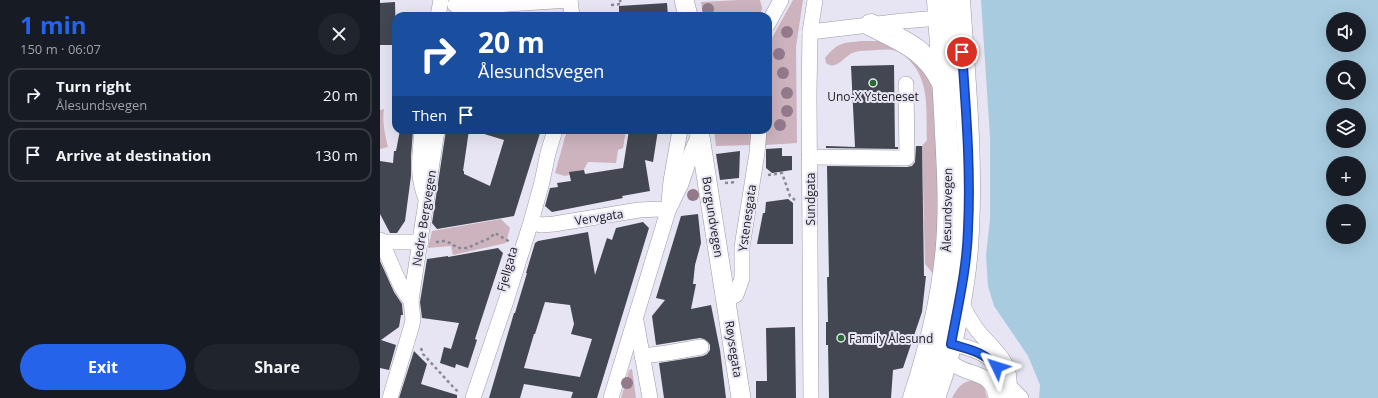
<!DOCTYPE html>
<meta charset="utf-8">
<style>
body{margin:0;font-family:"Open Sans",sans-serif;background:#20242c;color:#f1f3f6;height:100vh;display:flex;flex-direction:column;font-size:15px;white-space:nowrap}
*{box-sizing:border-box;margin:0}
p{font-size:13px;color:#9ea1a6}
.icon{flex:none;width:22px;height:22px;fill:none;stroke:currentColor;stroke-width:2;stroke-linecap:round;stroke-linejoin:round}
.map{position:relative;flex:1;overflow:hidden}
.side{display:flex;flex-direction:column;background:#171b24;width:380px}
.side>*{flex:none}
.top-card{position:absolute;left:12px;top:12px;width:380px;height:122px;border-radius:12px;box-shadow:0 4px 16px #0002;background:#1a4fa0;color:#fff;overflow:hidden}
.controls{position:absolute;left:946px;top:12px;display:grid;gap:8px}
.controls a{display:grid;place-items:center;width:40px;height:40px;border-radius:50%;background:#171b24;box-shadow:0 4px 16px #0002;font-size:20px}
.pin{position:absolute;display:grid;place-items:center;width:34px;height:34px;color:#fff;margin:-17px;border:2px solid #fff;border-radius:50%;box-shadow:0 1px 4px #0007}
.me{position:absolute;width:44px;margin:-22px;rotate:311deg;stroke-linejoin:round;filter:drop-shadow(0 0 3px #0008)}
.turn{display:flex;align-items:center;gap:14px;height:84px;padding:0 20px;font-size:18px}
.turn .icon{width:52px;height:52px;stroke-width:2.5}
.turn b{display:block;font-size:28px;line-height:34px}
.then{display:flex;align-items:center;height:38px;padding:0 20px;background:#0003;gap:8px;font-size:15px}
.round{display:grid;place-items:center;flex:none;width:42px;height:42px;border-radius:21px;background:#20242c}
.overview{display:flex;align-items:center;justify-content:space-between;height:68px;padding:0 20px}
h1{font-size:24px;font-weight:700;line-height:30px;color:#2563eb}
.cta{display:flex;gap:8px;margin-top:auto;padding:8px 20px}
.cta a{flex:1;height:46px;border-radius:24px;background:#2563eb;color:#fff;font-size:16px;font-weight:700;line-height:46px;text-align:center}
.cta a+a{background:#20242c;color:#f1f3f6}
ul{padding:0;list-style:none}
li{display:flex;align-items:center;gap:12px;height:54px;margin:0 8px 6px;padding:0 12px;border:2px solid #363941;border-radius:12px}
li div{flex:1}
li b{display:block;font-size:15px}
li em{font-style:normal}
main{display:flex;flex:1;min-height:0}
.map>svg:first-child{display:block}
.green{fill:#ccb3bd}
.water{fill:#a8cbdf;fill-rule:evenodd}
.building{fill:#424752;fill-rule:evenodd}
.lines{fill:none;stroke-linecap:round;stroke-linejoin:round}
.minor-casing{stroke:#9b99a6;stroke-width:16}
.major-casing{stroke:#9b99a6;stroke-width:20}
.highway-casing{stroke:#9b99a6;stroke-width:23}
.path{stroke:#898791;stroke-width:2.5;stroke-dasharray:3 3;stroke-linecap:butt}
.minor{stroke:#fff;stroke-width:15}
.major{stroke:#fff;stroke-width:19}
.highway{stroke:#fff;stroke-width:22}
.tree{fill:#93798c}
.route-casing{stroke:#184099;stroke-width:10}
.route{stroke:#2563eb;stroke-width:7}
.poi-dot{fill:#2a6b34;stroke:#e7e5f3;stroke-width:1.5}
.labels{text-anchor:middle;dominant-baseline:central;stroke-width:4;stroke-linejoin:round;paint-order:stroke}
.poi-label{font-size:12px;fill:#212025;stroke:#e7e5f3}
.street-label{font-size:12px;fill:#212025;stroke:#e7e5f3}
</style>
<main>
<section class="side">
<div class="overview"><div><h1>1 min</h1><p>150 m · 06:07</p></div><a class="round"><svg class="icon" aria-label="close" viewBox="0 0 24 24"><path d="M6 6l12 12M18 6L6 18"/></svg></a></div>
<ul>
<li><svg class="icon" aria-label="right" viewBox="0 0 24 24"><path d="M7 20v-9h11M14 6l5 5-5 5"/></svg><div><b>Turn right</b><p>Ålesundsvegen</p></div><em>20 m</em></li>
<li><svg class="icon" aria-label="arrive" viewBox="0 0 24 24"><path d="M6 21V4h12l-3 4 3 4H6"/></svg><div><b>Arrive at destination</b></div><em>130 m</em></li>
</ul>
<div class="cta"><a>Exit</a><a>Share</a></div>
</section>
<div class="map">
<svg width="998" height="398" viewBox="0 0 998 398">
<rect width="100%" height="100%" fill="#e7e5f3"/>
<g class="green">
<path d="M359 0H380L382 8 380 16H323L321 2Z"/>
<path d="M413 0H423L416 47 417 143 385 145V130H388V45Z"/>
<path d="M482 41H498L510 43 525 50 552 81 555 95 561 164 555 276 545 264 542 146 547 140C546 114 550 81 530 61 525 55 519 51 512 50 507 49 501 50 496 50 489 51 481 50 475 52 465 54 457 72 446 63L445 58C458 42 463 43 482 41Z"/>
<path d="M4 109C2 122 5 134 8 147L0 149V110Z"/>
<path d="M187 130H246L243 148 238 150 236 163 208 162 203 171 185 176 175 173Z"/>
<path d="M334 130H372L371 145 336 146Z"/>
<path d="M121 219 130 228 126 243 73 255 71 246 48 248 52 231Z"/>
<path d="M252 369 256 398H241L249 370Z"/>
<path d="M595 380 604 387 607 398H572C578 387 582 381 595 380Z"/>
</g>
<path class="water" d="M601 0H998V398H659L660 385 648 356 614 306 608 286 606 255 610 219V137ZM953 19H979V45H953ZM953 67H979V93H953ZM953 115H979V141H953ZM953 163H979V189H953ZM953 211H979V237H953Z"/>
<g class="building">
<path d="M15 2 16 45H0V3Z"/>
<path d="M287 3 288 16H239V6Z"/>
<path d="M514 65 515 147H518V149L446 148V146L475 147 471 66Z"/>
<path d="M20 130H33L31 156V176L25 221 17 233H10L0 214V161L13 163 14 151H16Z"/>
<path d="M66 130H89L83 171H84V174L110 186 124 140 101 133 102 130H161L134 216 57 229 52 223Z"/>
<path d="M249 130H278L273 162 265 160 270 191 242 196 243 198 172 212 165 206 170 188 178 187 177 183 191 181 189 172 204 170 205 174 243 168Z"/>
<path d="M536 146H542L544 276H546L542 312 523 368 513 370 511 398H449L448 345H446V322H448L447 277H449L447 166 527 167 532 166 535 162Z"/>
<path d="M402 148V156H412V170L392 173 386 168V149Z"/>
<path d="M360 151 359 178 340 180 336 154Z"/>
<path d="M408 199 413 203V244H377L383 213H385L386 202Z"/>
<path d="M318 214 321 243 315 265 313 284H316L311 309 331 305 340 350 346 398H284L279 363 323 356 327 354 330 350V345L328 342 324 339 320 338 276 345 272 316 285 300 276 298 301 216Z"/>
<path d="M263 222 269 228 217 398H191L193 392 144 384 140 398H109L134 313H135L147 273H146L155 243 158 241 208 232 215 275 227 238 232 240 236 228ZM165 302 190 305 194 324 191 334 212 339 200 377 144 368 154 334H155Z"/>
<path d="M118 248 123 253 95 339 97 340 88 368 76 364 75 368 60 363 64 347 71 349 79 323 42 318 40 302 47 259 68 256V257Z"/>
<path d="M0 261 14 292 22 304 23 315H21L19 327 1 340 16 345 9 370 0 368Z"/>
<path d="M415 327 416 398H376V381H387L386 328Z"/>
<path d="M34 351 47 364 41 384 77 395V398H19Z"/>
</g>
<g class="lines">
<defs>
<g id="minor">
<path d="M190 0 192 16"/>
<path d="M75 5 99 6 190 0"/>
<path d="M58 16 61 0"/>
<path d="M388 24 401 0"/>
<path d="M430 32 523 21 559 18 567 13"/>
<path d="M42 130C40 156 36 174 46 199"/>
<path d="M429 157 527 158 526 84"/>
<path d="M289 202 291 181 300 130"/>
<path d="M151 222 161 225 174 224 259 210 278 209 288 211"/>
<path d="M0 240C10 257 18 288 31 300"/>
<path d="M0 242H41"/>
<path d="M346 299 356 295 362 278V247L377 153 379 130"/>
<path d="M580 299C585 311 590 321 598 331 613 350 631 359 629 386L641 398"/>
<path d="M256 321 270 398"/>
<path d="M561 342C574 344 589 347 601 353 615 360 635 382 625 398"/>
<path d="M562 353C566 357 571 362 576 366 592 376 613 372 616 398"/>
<path d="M262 356 287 353 321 347"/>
<path d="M10 398 31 328 33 320 31 300 57 130"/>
<path d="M93 398 126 301 151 222 162 182 168 153 175 130"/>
<path d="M231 398 288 211 301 184 312 151 319 135"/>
<path d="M431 398 429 95 430 32 435 0"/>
</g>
<g id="major">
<path d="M304 0 308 16"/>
<path d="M319 130 361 398"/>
</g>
<g id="highway">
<path d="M491 25C523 41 546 49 563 83"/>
<path d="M534 398C550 349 563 297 567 245 570 208 568 170 566 133 564 89 561 44 558 0"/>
<path d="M554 398C573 346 586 285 588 230 592 153 584 76 579 0"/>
</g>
</defs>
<use href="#minor" class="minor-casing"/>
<use href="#major" class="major-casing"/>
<use href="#highway" class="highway-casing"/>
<g class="path">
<path d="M231 5 241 4 240 0"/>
<path d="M388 175 402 173 410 196 415 200"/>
<path d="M345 183 357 182"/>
<path d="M56 242 65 241 70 243 78 248H87L110 238 115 233 130 242"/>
<path d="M41 348 43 354 75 389 79 392"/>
</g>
<use href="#minor" class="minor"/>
<use href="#major" class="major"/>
<use href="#highway" class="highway"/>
</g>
<g class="tree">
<circle cx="328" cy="9" r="6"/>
<circle cx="407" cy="32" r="6"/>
<circle cx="399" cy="54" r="6"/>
<circle cx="403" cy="73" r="6"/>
<circle cx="407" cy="93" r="6"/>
<circle cx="407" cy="111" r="6"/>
<circle cx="400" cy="125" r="6"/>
<circle cx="313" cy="195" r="6"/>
<circle cx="247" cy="383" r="6"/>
</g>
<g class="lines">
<defs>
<path id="route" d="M582 52C586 111 591 170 588 229 587 268 578 306 571 344 591 350 602 351 617 367"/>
</defs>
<use href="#route" class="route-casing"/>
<use href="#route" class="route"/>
</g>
<g class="poi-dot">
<circle cx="493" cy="83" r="4"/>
<circle cx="461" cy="338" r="4"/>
</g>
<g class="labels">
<g class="poi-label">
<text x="493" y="96">Uno-X Ysteneset</text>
<text x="469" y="338" text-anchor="start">Family Ålesund</text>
</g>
<g class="street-label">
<text transform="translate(430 199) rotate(-90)">Sundgata</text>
<text transform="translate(567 210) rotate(-89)">Ålesundsvegen</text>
<text transform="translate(219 217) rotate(-9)">Vervgata</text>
<text transform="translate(333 217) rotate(81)">Borgundvegen</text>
<text transform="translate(44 218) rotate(-81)">Nedre Bergvegen</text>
<text transform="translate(367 218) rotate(-82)">Ystenesgata</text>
<text transform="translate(127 269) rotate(-74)">Fjellgata</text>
<text transform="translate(354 349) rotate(81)">Røysegata</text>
</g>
</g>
</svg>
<div class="controls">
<a><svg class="icon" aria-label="sound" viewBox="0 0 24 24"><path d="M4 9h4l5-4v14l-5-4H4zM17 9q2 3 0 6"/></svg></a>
<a><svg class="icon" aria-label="search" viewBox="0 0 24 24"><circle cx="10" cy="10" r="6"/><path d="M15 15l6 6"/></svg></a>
<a><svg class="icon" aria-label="layers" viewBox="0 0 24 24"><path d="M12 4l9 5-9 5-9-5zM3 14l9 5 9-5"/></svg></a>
<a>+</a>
<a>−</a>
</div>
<div class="pin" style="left:582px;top:52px;background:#d93025"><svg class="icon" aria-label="arrive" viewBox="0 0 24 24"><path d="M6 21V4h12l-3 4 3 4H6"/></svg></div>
<svg class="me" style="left:617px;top:367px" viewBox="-20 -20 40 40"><path d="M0-17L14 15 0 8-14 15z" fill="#2563eb" stroke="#fff" stroke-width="4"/></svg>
<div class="top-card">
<div class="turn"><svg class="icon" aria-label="right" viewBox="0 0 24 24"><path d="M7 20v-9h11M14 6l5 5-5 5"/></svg><div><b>20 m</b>Ålesundsvegen</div></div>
<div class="then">Then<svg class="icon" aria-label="arrive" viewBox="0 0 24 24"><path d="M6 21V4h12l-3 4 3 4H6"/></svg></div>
</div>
</div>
</main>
